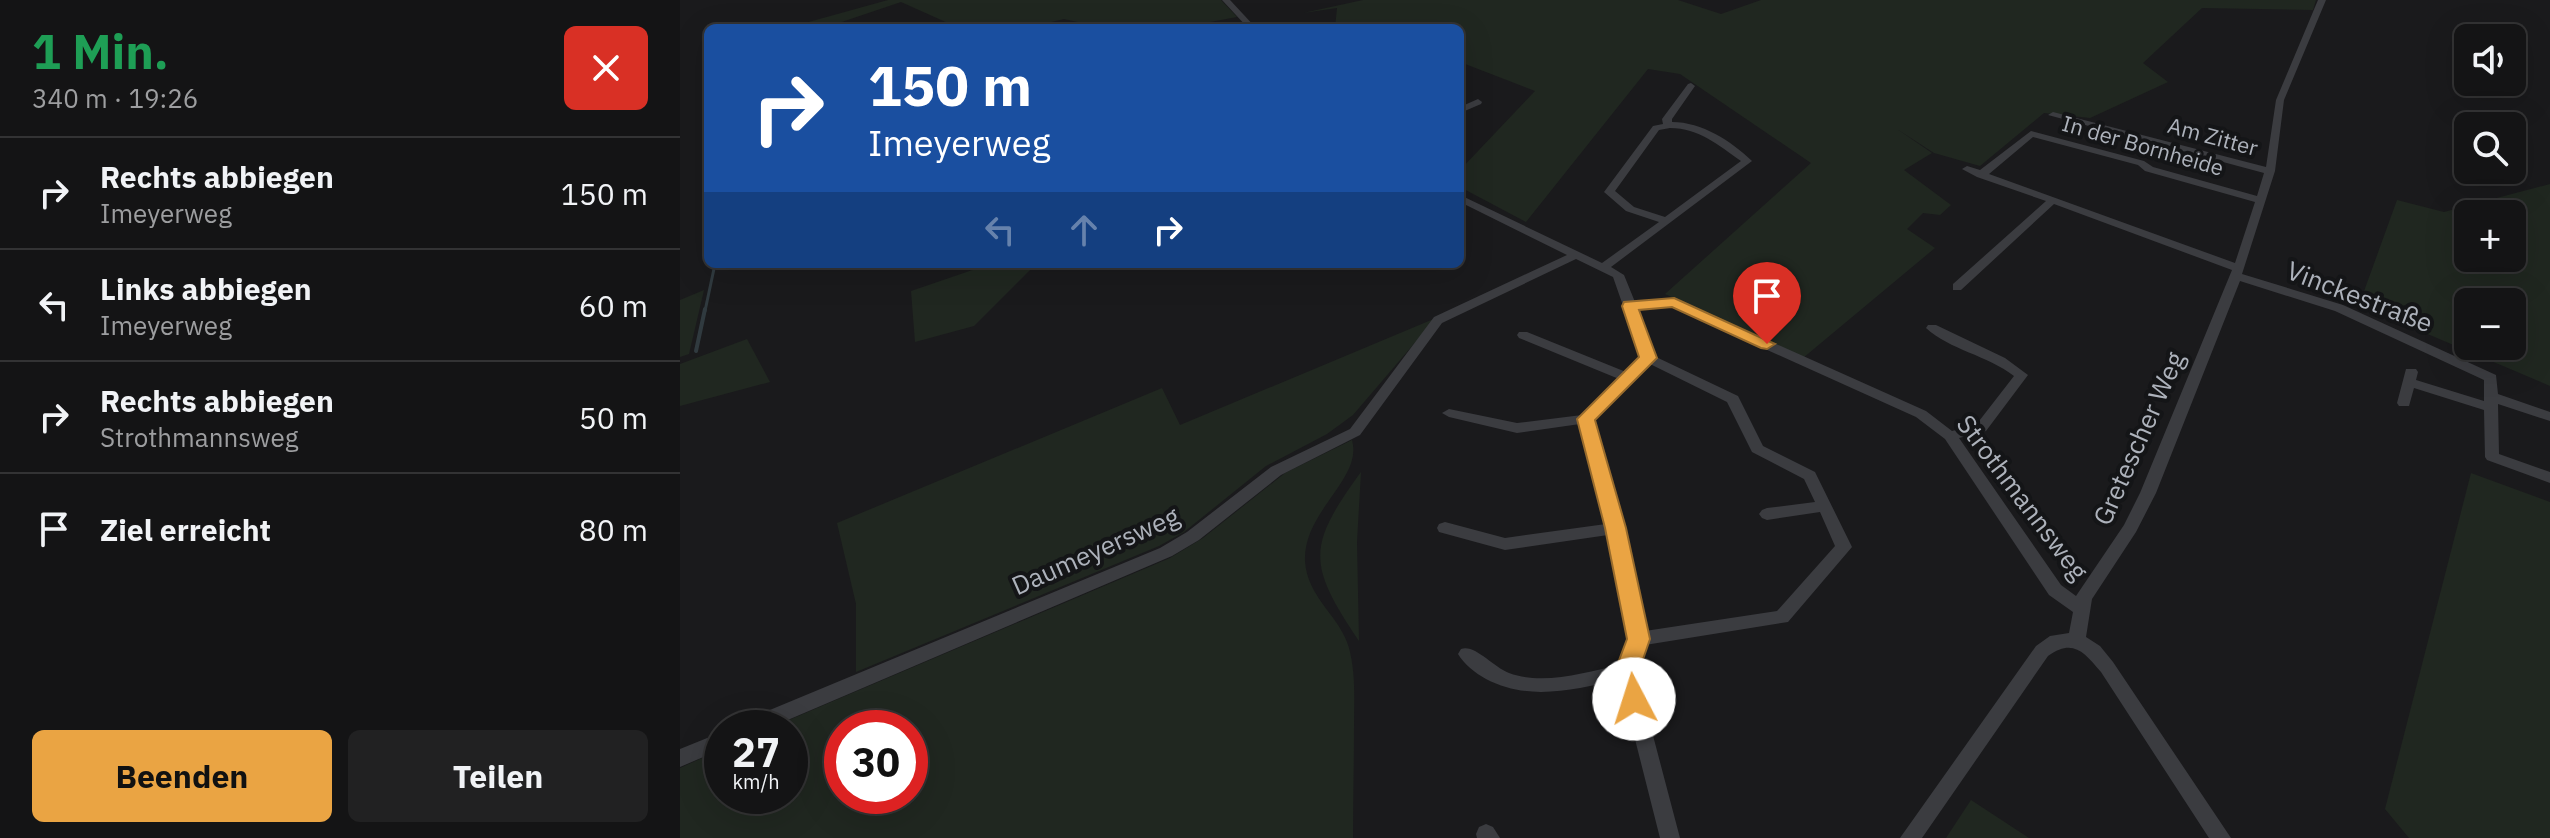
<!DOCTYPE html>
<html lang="de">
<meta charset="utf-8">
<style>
body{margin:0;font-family:"IBM Plex Sans",sans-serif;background:#212122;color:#f1f3f6;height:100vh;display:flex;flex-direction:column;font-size:30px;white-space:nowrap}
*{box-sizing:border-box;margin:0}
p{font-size:26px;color:#9d9ea0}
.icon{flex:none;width:44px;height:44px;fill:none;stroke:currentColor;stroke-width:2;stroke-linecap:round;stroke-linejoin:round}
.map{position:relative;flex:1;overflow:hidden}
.side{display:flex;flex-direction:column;background:#141415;width:680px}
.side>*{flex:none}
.top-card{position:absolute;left:24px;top:24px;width:760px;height:244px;border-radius:12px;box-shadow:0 8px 32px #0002,0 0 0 2px #333334;background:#1a4fa0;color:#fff;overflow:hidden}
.buttons{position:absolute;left:1774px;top:24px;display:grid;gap:16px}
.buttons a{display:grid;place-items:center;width:72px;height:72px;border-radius:12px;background:#141415;box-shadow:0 8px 32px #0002,0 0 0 2px #333334;font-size:40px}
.speed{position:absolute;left:24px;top:710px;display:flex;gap:16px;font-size:40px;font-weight:700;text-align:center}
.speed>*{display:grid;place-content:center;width:104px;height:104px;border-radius:50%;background:#141415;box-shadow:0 8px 32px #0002,0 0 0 2px #333334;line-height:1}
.speed small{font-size:20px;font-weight:400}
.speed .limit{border:12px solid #d22;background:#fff;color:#111}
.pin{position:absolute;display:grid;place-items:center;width:68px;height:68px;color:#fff;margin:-82px -34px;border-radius:50% 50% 50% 0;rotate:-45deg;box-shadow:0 0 8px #0007}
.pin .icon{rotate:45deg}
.me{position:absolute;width:88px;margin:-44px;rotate:355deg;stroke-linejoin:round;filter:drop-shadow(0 0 6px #0008)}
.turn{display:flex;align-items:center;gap:28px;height:168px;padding:0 32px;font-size:36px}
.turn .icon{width:104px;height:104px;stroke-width:2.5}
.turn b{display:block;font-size:56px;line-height:68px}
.lanes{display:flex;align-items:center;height:76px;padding:0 32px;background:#0003;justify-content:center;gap:40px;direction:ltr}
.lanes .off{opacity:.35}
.round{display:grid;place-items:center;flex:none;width:84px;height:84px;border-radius:12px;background:#212122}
.overview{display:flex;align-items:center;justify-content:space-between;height:136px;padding:0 32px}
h1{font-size:48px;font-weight:700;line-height:60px;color:#1e9e55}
.cta{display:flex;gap:16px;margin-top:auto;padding:16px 32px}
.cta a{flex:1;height:92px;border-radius:12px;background:#eaa443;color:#111;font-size:32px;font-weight:700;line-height:92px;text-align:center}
.cta a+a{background:#212122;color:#f1f3f6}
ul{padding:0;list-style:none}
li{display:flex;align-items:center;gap:24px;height:112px;padding:0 32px;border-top:2px solid #333334}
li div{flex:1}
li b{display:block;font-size:30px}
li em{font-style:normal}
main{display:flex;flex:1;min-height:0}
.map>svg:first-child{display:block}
.green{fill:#202720;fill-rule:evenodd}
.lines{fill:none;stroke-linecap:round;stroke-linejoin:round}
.stream-far1{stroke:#303a3f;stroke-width:3}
.stream{stroke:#303a3f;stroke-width:4}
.minor{fill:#3b3c40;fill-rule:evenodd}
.route{fill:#eaa443;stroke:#986b2c;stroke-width:2}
.labels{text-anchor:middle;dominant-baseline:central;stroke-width:8;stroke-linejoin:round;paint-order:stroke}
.far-street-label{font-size:22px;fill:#adb2bb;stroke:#141517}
.street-label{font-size:26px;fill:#adb2bb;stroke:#141517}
</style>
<main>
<section class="side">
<div class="overview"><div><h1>1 Min.</h1><p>340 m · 19:26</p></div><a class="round" style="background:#d93025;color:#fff"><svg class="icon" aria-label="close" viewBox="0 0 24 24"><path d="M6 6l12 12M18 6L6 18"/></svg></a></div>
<ul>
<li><svg class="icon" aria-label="right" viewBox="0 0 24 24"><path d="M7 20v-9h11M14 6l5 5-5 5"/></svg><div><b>Rechts abbiegen</b><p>Imeyerweg</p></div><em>150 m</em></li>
<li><svg class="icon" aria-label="left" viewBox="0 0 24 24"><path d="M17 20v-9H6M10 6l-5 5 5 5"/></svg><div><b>Links abbiegen</b><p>Imeyerweg</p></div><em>60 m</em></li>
<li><svg class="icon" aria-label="right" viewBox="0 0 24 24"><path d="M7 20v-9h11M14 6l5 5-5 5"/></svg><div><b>Rechts abbiegen</b><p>Strothmannsweg</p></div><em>50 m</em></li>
<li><svg class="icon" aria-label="arrive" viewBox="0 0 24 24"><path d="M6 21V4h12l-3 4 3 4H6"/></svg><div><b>Ziel erreicht</b></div><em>80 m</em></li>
</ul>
<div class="cta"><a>Beenden</a><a>Teilen</a></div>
</section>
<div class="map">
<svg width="1870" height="838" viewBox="0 0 1870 838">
<rect width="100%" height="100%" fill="#1a1a1c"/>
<g class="green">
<path d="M208 0H541L557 17 498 28H424L384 19 346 28H279L221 2 144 28H107Z"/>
<path d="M683 0H998L1041 14 1081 0H1636L1633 10 1522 8 1463 63 1488 82 1410 118 1364 113 1300 166 1254 153 1217 129 1252 153 1224 170 1271 205 1260 215 1243 213 1227 229 1255 248 1123 358 985 294 1131 163 1000 74 968 69 846 222 780 187V170L855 91 780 62V28H655L657 8 623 13Z"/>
<path d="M1870 184V386L1679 305 1717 200 1764 212ZM1788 214H1832V258H1788ZM1788 302H1832V346H1788Z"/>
<path d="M310 264H356L294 326 235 342 231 291Z"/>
<path d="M24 290 9 354 0 357V300Z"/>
<path d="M756 318 673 415 647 434 586 466 504 532 479 546 176 672V604L157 523 482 388 500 425Z"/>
<path d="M67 339 90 382 0 406V364Z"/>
<path d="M672 440C683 479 623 511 625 561 627 598 661 617 669 648 676 674 674 700 674 727 674 764 673 801 673 838H0V768L42 749V796H110V728H90L490 558 523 538 605 473ZM162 728H230V796H162Z"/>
<path d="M681 472 677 542 679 641C627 564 627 546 681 472Z"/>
<path d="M1791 473 1870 502V838H1729L1705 809Z"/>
<path d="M1291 800 1349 838H1266Z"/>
</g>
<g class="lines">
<path class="stream-far1" d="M25 311 35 264"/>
<path class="stream" d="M16 351 25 309"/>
<g class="minor">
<path d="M542 0H550L576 28H568Z"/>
<path d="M1638 0H1646L1604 100 1595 171 1562 274 1663 305 1816 375 1818 394 1870 412V421L1818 404 1819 454 1870 472V483L1807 460 1805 457 1804 410 1734 388 1729 406H1719L1717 403 1726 369H1736L1738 372 1736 380 1804 401V380L1655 311 1560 281 1476 493 1456 532 1412 599 1406 637 1420 646 1433 662 1551 838H1529L1421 672C1404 652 1393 638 1368 656L1242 838H1220L1356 646 1370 636 1389 633 1393 612 1369 595 1265 439 1236 417 992 307 957 309 974 356 1058 396 1083 446 1135 472 1172 547 1108 622 965 645 956 671 1000 838H980L940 680C894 689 850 702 806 679 795 673 784 664 778 654L781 649C795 644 813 667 829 673 864 686 905 672 940 665L949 639 928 535 825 550 759 532 757 528 759 524 765 522 825 538 926 524 900 424 837 433 769 417 762 413 769 409 837 423 902 415 939 379 839 338 837 335 839 332H847L946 372 961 357 933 277 896 259 762 323 680 435 601 475 519 540 492 556 89 728H58L61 722 480 548 507 532 591 467 670 429 754 317 887 255 780 202V195L922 263 979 222 946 211 924 192 973 126 983 124 982 119 1008 84 1011 83 1015 86 992 119V122C1022 122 1051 141 1072 161L931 267 944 275 955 302 998 300 1246 411 1272 431 1296 425 1334 376C1307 355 1270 350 1246 328L1248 325H1256L1325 358 1348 375 1306 431 1279 438 1381 585 1396 596 1444 525 1460 493 1552 270 1374 204 1281 290H1273V284L1366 201 1297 177 1282 169 1287 166 1300 170 1351 131 1464 161 1473 167 1577 196 1584 173 1368 115 1373 112 1586 167 1596 100ZM990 128C1019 128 1038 145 1061 161L985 217 954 207 935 191 979 130ZM1353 137 1458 165 1465 171 1575 202 1555 263 1309 174ZM970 364 1047 402 1072 452 1124 479 1135 502 1087 508 1082 510 1079 514 1082 518 1087 520 1140 512 1155 546 1097 611 965 631 943 528 913 420Z"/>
<path d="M798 99 802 102 801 104 780 113V107Z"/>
<path d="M42 732V749L0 767V749Z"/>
<path d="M806 824 813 827 820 838H797L796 834 799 827Z"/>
</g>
</g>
<path class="route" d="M994 298 1095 344 1087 349 1081 348 992 307 959 310 977 358 915 420 946 528 970 639 959 671 966 699 963 706 954 709 946 706 935 671 947 639 925 528 897 419 959 357 942 306 944 302Z"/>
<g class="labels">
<g class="far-street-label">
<text transform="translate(1533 136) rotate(15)">Am Zitter</text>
<text transform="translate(1463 145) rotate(16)">In der Bornheide</text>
</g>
<g class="street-label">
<text transform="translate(1680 296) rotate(21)">Vinckestraße</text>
<text transform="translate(1458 438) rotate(-66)">Gretescher Weg</text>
<text transform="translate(1343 497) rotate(53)">Strothmannsweg</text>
<text transform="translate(415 550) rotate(-24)">Daumeyersweg</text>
</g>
</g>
</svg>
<div class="buttons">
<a><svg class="icon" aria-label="sound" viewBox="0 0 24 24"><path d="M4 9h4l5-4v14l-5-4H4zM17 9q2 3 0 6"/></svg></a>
<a><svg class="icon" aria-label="search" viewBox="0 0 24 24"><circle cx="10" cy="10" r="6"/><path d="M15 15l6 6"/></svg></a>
<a>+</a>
<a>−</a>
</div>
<div class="speed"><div>27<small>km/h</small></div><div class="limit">30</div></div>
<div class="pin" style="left:1087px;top:344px;background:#d93025"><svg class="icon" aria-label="arrive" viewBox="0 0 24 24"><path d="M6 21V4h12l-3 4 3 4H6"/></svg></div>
<svg class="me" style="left:954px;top:699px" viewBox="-20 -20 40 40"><circle r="19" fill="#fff"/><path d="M0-13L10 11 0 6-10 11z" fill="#eaa443"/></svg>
<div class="top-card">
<div class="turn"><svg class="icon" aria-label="right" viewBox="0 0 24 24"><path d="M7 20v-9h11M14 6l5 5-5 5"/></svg><div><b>150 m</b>Imeyerweg</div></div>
<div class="lanes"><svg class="icon off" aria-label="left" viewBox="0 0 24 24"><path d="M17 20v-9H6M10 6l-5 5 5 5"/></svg><svg class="icon off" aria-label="ahead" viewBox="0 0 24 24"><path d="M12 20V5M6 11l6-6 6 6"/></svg><svg class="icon" aria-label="right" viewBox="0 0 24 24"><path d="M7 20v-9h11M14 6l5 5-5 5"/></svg></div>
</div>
</div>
</main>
